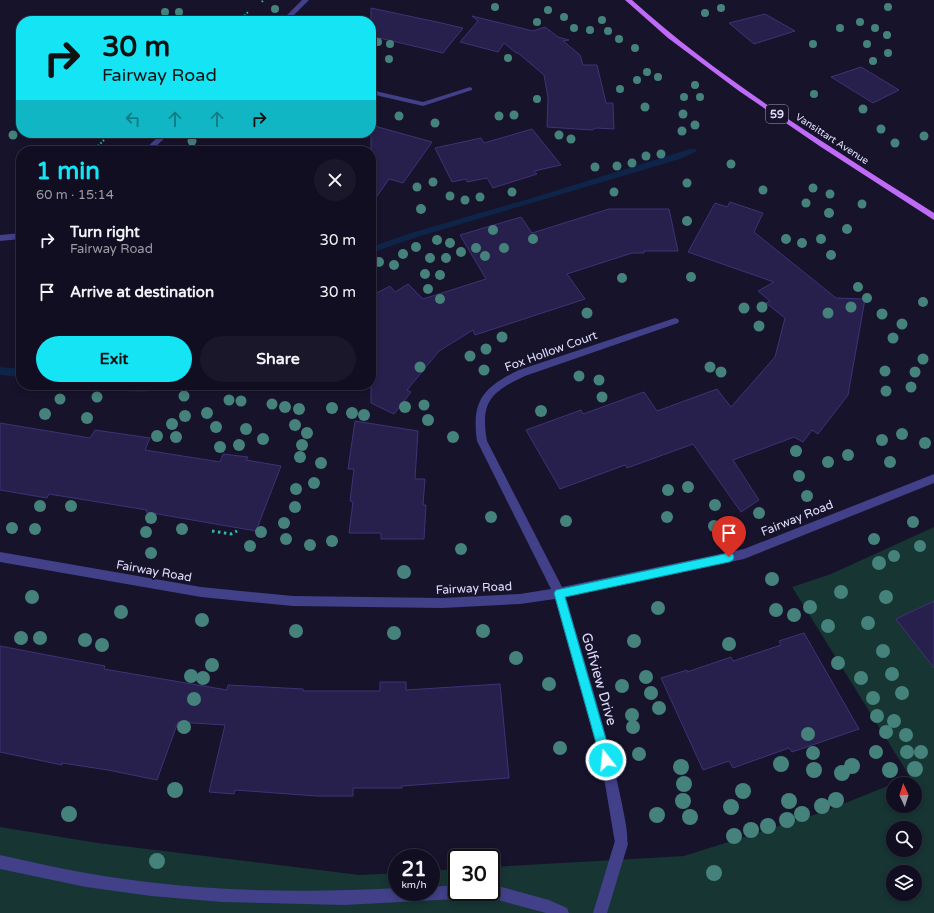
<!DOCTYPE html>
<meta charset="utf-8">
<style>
body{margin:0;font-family:"Varela Round",sans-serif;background:#191729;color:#f1f3f6;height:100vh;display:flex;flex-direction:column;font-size:15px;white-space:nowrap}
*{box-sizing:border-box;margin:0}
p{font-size:13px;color:#9c9ca5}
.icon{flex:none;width:22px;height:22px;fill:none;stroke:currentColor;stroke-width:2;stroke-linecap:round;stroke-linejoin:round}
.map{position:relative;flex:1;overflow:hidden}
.side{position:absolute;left:16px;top:146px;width:360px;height:244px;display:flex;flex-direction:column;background:#100e20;border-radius:16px;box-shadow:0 2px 6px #0003,0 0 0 1px #302e3e}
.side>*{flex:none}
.hud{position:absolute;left:16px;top:16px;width:360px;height:122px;border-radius:16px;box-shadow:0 2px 6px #0003,0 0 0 1px #302e3e;background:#14e4f4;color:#111;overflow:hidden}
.needle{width:26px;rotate:356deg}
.buttons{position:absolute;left:886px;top:777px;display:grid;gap:8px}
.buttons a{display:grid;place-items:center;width:36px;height:36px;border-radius:50%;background:#100e20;box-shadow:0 2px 6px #0003,0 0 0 1px #302e3e;font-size:20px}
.speed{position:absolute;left:388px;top:849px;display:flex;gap:8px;font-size:20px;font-weight:700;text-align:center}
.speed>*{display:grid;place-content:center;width:52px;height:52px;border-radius:50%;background:#100e20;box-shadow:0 2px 6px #0003,0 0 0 1px #302e3e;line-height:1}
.speed small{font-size:10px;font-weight:400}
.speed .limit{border:2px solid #111;border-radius:6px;background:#fff;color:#111}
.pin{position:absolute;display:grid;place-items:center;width:34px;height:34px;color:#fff;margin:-41px -17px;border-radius:50% 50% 50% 0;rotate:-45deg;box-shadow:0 0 4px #0007}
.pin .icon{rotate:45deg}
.me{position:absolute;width:44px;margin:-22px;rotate:344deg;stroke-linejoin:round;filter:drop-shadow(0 0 3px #0008)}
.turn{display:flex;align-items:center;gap:14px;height:84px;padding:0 20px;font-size:18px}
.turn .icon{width:52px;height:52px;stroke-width:2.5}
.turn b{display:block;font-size:28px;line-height:34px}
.lanes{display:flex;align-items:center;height:38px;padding:0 20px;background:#0003;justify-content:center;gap:20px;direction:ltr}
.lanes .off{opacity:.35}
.round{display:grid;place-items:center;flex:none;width:42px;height:42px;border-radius:21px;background:#191729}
.head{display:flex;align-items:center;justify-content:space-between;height:68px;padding:0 20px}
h1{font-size:24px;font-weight:700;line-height:30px;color:#14e4f4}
.primary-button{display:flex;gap:8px;margin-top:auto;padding:8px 20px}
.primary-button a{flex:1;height:46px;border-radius:24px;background:#14e4f4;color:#111;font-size:16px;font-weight:700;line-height:46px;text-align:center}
.primary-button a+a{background:#191729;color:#f1f3f6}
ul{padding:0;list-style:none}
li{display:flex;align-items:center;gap:12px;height:52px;padding:0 20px}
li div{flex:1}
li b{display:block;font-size:15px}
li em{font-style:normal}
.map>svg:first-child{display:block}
.green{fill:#163533;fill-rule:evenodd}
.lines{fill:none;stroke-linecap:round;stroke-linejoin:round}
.stream{fill:#0e2549;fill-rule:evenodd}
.building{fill:#27204c;stroke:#3e3376}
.path-far1{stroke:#37b9ae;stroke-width:2;stroke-dasharray:1.5 2;stroke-linecap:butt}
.path{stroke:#37b9ae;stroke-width:3;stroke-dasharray:2.5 3.5;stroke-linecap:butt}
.lane{fill:#414088;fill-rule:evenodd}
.street{fill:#414088;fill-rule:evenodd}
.primary{fill:#c06bf8;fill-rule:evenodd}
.tree{fill:#45827b}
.route{fill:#14e4f4;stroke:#0d949f}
.labels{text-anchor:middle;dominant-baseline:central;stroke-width:4;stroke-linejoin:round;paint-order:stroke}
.far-street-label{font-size:10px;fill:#e1dffe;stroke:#16132b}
.shield{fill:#16132b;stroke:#a4a2bf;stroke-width:1}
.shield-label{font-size:11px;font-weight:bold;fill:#e1dffe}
.street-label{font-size:12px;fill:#e1dffe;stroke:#16132b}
.near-street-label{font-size:14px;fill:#e1dffe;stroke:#16132b}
</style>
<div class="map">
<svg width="934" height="913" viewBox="0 0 934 913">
<rect width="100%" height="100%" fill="#16132b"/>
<path class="green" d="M934 527V913H0V827L98 843 360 875 397 873V892H431V871L457 869V892H491V867L684 856 823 812 910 777 792 587 831 574ZM893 784H915V806H893ZM893 828H915V850H893ZM893 872H915V894H893Z"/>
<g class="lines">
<g class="stream">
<path d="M690 149H696L697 151 680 159 417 237 371 253V247L411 233 532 198Z"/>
<path d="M0 367 21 369V377L0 375Z"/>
<path d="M108 385H158C150 397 125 390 113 389L110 388Z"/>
</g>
</g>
<g class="building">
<path d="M371 8 437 22 463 28 443 53 371 36Z"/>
<path d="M765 14 795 31 754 44 729 23Z"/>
<path d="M472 16 533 31 545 27 558 37 569 40 563 41 580 55 583 65H597L606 103H613L614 129 596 128 592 130 547 127 548 98 544 75 518 53H516L504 43 498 52 460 42 478 21Z"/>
<path d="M861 67 899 90 873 103 831 77Z"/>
<path d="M371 125 432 142 403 183 389 179 371 205Z"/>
<path d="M532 129 561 165 534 171 537 174 493 188 487 178 467 182 466 179 452 182 435 148 481 138 484 143Z"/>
<path d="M730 202 763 213 754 232 836 298 865 299 848 395 818 434 812 430 803 442 794 437 733 460 759 500 741 512 693 444 627 468 625 465 560 489 526 430 581 410 583 414 644 392 657 411 717 389 731 407 775 357 785 318 766 303 770 301 758 291 774 282 688 252 715 203 727 207Z"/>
<path d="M609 209H669L678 251H644V253H632L567 274 585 299 475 335 473 330 439 351 407 390 411 392 394 414 371 403V296L390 286 395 292 408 284 423 299 486 279 460 235 521 217 532 233Z"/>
<path d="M355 421 418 431 415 479H425L423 505H426L424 539H381V533H349L353 502 350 501 354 469H348Z"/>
<path d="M0 423 90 438 95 430 150 438 145 450 220 462 223 454 248 457 246 460 281 466 256 531 146 512 147 510 49 494 47 498 0 490Z"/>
<path d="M934 601V668L896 619Z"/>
<path d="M804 633 859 729 792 752 789 748 733 768 729 761 703 770 661 678 687 670V672L731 657 733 661 781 645 779 641Z"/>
<path d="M0 646 105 666 104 669 227 690 228 685 303 689V691H380V682H406V690L500 684 509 778 402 786V788H353V796H317L235 790 234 794 209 792 225 725 178 722 157 780 108 770 62 763V765L0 752Z"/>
</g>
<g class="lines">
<g class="path-far1">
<path d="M262 2 263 0"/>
<path d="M238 16 243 17 248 12"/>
<path d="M98 146 105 139"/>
</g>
<path class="path" d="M212 531 231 534 237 531"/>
<g class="lane">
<path d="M621 837 626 839 628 844 607 913H593L614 844 616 839Z"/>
<path d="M0 855C29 861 57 868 86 873 188 891 294 894 397 888V892H431V887L457 885V892H464L462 897 457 899 344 905 222 902 151 896 86 887 0 869Z"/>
<path d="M491 884 549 900 567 908 569 913H546L491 898 486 896 485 892H491Z"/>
</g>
<g class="street">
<path d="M302 0H309L288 21H281Z"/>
<path d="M470 87 472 88V90L423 106 371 94V90L423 102Z"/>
<path d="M162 133H170L151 151H143Z"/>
<path d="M21 233V239L0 241V235Z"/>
<path d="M675 318 678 319 679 321 678 323 525 376C491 392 480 402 487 441L562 587 744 549 934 474V483L744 559 566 597C585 665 608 734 622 804 624 815 630 838 626 849L621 851 616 849 602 766 555 599 520 604 442 608 293 606 201 597 0 562V552L201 587 293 596 442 598 520 594 551 589 477 441C471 400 484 387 519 370Z"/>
</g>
<path class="primary" d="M625 0H632C723 82 831 147 934 213V220L821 147 739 91 668 38Z"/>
</g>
<g class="tree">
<circle cx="495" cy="7" r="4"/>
<circle cx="888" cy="7" r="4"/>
<circle cx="721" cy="8" r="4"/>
<circle cx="275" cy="9" r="4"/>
<circle cx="548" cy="10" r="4"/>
<circle cx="165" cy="12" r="4"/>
<circle cx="179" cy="12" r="4"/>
<circle cx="705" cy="13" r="4"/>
<circle cx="564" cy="17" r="4"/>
<circle cx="602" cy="20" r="4"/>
<circle cx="537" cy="22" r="4"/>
<circle cx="860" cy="22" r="4"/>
<circle cx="574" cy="28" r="4"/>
<circle cx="840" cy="28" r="4"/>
<circle cx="875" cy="28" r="4"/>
<circle cx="590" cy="30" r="4"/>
<circle cx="608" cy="31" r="4"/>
<circle cx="887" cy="35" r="4"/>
<circle cx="619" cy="39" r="4"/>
<circle cx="378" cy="42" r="4"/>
<circle cx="390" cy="44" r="4"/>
<circle cx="813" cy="44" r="4"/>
<circle cx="867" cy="44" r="4"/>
<circle cx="635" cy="48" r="4"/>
<circle cx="888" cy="53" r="4"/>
<circle cx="508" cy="58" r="4"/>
<circle cx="389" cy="59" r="4"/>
<circle cx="873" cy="61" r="4"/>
<circle cx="647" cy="72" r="4"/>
<circle cx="658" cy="77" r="4"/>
<circle cx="637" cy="80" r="4"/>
<circle cx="695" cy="85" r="4"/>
<circle cx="620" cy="89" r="4"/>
<circle cx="814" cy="94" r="4"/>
<circle cx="684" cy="97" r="4"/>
<circle cx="700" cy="97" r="4"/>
<circle cx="537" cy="99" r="4"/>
<circle cx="645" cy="107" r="4.5"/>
<circle cx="863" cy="109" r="4.5"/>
<circle cx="683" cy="114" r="4.5"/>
<circle cx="514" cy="115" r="4.5"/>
<circle cx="399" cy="116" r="4.5"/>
<circle cx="499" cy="116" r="4.5"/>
<circle cx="435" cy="123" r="4.5"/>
<circle cx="695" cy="125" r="4.5"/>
<circle cx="881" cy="129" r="4.5"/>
<circle cx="682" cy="131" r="4.5"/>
<circle cx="13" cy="135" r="4.5"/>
<circle cx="559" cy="135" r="4.5"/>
<circle cx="924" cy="136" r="4.5"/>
<circle cx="571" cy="139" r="4.5"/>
<circle cx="192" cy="141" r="4.5"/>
<circle cx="895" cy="143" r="4.5"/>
<circle cx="661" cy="154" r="4.5"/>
<circle cx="646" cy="156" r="4.5"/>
<circle cx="632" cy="163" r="4.5"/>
<circle cx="731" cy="164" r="4.5"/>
<circle cx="617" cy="166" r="4.5"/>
<circle cx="595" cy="167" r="4.5"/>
<circle cx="433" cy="182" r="4.5"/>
<circle cx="687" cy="183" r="4.5"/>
<circle cx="417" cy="187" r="4.5"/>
<circle cx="813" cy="188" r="4.5"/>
<circle cx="763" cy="190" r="4.5"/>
<circle cx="512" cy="192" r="4.5"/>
<circle cx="614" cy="192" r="4.5"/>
<circle cx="830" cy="194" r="4.5"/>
<circle cx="450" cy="196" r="4.5"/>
<circle cx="480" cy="197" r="4.5"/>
<circle cx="465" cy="200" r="4.5"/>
<circle cx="806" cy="203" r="4.5"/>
<circle cx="862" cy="204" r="4.5"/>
<circle cx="421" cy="209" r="5"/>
<circle cx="829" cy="213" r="5"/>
<circle cx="687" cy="221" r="5"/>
<circle cx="847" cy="229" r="5"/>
<circle cx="493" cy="230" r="5"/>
<circle cx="533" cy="239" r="5"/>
<circle cx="786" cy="239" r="5"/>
<circle cx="821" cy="239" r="5"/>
<circle cx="437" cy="240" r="5"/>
<circle cx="450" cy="243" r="5"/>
<circle cx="802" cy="243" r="5"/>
<circle cx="416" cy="247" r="5"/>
<circle cx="476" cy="248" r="5"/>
<circle cx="504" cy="248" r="5"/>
<circle cx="461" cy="252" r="5"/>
<circle cx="403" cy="254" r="5"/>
<circle cx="831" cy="255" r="5"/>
<circle cx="485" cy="256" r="5"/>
<circle cx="430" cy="258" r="5"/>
<circle cx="446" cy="258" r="5"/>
<circle cx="379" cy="262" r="5"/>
<circle cx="394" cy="265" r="5"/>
<circle cx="425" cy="274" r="5"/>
<circle cx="440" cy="275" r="5"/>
<circle cx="691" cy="277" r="5"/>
<circle cx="622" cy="278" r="5"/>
<circle cx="858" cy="287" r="5"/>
<circle cx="428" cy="289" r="5"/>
<circle cx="867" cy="298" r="5"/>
<circle cx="440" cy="299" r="5"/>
<circle cx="923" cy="302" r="5"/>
<circle cx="762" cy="307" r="5.5"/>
<circle cx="851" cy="307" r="5.5"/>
<circle cx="744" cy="308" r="5.5"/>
<circle cx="587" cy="313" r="5.5"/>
<circle cx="828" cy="313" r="5.5"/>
<circle cx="882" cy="314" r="5.5"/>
<circle cx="902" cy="324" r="5.5"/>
<circle cx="759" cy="326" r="5.5"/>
<circle cx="502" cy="337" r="5.5"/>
<circle cx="893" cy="338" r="5.5"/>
<circle cx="486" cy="349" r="5.5"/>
<circle cx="470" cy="356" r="5.5"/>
<circle cx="923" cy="359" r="5.5"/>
<circle cx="420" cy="367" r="5.5"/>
<circle cx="710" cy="367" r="5.5"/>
<circle cx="484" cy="370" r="5.5"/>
<circle cx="885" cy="371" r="5.5"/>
<circle cx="721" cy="372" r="5.5"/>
<circle cx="915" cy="372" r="5.5"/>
<circle cx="579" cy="376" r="5.5"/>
<circle cx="599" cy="380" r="5.5"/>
<circle cx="911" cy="387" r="5.5"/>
<circle cx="886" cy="391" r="5.5"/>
<circle cx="184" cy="396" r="5.5"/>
<circle cx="97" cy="397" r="5.5"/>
<circle cx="602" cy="397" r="5.5"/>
<circle cx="60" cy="399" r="5.5"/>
<circle cx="229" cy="400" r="5.5"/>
<circle cx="241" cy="401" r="5.5"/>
<circle cx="272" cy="404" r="5.5"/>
<circle cx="424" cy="405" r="5.5"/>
<circle cx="285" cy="407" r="6"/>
<circle cx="405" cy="407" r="6"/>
<circle cx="332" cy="408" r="6"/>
<circle cx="299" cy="409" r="6"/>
<circle cx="541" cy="411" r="6"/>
<circle cx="207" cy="413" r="6"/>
<circle cx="352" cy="413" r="6"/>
<circle cx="45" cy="414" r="6"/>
<circle cx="364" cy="415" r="6"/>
<circle cx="185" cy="416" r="6"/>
<circle cx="87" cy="418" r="6"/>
<circle cx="428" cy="420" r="6"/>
<circle cx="172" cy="424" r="6"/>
<circle cx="295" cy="425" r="6"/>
<circle cx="216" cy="427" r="6"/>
<circle cx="246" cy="429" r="6"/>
<circle cx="307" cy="433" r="6"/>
<circle cx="902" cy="434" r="6"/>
<circle cx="157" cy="436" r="6"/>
<circle cx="176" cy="437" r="6"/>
<circle cx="453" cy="437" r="6"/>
<circle cx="263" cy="439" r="6"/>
<circle cx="882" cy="440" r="6"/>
<circle cx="925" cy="443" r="6"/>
<circle cx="239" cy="445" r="6"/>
<circle cx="302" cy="445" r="6"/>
<circle cx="220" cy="447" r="6"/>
<circle cx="796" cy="451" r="6"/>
<circle cx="848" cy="455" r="6"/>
<circle cx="300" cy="457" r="6"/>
<circle cx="828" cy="462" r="6"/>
<circle cx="890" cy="462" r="6"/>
<circle cx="321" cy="463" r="6"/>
<circle cx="799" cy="476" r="6"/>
<circle cx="314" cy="483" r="6"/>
<circle cx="688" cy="487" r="6"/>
<circle cx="296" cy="489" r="6"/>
<circle cx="668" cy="490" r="6"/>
<circle cx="807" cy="496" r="6"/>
<circle cx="715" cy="505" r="6"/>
<circle cx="40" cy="506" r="6"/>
<circle cx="71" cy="506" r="6"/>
<circle cx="295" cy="507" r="6"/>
<circle cx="759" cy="513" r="6"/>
<circle cx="491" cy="517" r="6"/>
<circle cx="667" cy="517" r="6"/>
<circle cx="151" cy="518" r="6"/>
<circle cx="566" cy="521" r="6"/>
<circle cx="913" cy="522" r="6"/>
<circle cx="284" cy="523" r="6"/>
<circle cx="714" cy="526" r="6"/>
<circle cx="12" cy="528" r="6"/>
<circle cx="35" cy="529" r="6"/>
<circle cx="182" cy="529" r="6"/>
<circle cx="146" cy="532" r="6"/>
<circle cx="261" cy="532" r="6"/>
<circle cx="286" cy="539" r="6"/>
<circle cx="874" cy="539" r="6"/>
<circle cx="332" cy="541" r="6"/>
<circle cx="310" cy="545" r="6"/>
<circle cx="250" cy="546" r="6"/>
<circle cx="920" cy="546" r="6"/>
<circle cx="461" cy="549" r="6"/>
<circle cx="151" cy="553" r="6"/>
<circle cx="894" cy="556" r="6"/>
<circle cx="879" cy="563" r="7"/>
<circle cx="404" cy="572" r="7"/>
<circle cx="772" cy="579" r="7"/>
<circle cx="841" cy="592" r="7"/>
<circle cx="32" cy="597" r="7"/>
<circle cx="886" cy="597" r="7"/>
<circle cx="810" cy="607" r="7"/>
<circle cx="658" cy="608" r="7"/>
<circle cx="776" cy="610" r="7"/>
<circle cx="121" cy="612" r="7"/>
<circle cx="794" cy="615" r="7"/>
<circle cx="202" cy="620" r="7"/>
<circle cx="868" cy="623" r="7"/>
<circle cx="828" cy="626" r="7"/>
<circle cx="296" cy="631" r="7"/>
<circle cx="483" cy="631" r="7"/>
<circle cx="394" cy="633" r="7"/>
<circle cx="21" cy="638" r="7"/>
<circle cx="40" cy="638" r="7"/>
<circle cx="85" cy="640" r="7"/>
<circle cx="634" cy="641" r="7"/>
<circle cx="729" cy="644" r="7"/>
<circle cx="102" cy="645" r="7"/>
<circle cx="883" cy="651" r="7"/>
<circle cx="516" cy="658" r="7"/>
<circle cx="838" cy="663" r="7"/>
<circle cx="212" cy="665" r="7"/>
<circle cx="892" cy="674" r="7"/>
<circle cx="191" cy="676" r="7"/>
<circle cx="646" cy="677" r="7"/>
<circle cx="203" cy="678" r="7"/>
<circle cx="861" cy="678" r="7"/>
<circle cx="549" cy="684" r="7"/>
<circle cx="622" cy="686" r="7"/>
<circle cx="651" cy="693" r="7"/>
<circle cx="902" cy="693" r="7"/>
<circle cx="873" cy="698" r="7"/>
<circle cx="194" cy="699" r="7"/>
<circle cx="659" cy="708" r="7"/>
<circle cx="632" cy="715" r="7"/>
<circle cx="877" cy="716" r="7"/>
<circle cx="894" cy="721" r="7"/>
<circle cx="184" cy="727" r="7"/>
<circle cx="633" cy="727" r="7"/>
<circle cx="886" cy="732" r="7"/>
<circle cx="808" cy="734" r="7"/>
<circle cx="906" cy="735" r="7"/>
<circle cx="560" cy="748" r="7"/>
<circle cx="876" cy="752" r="7"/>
<circle cx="907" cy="752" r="7"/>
<circle cx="921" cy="752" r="7"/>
<circle cx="813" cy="753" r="7"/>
<circle cx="639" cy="754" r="7"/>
<circle cx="781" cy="764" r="8"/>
<circle cx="852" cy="766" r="8"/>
<circle cx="681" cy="767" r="8"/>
<circle cx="915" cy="769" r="8"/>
<circle cx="814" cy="770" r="8"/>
<circle cx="890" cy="770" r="8"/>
<circle cx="842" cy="773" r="8"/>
<circle cx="684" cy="784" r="8"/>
<circle cx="175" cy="790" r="8"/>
<circle cx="743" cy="791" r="8"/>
<circle cx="836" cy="800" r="8"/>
<circle cx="683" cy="801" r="8"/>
<circle cx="789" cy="801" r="8"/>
<circle cx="822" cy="806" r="8"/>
<circle cx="731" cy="807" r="8"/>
<circle cx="69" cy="814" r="8"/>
<circle cx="802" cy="814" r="8"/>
<circle cx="657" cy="815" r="8"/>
<circle cx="690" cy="817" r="8"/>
<circle cx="787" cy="820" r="8"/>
<circle cx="768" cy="826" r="8"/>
<circle cx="751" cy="830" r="8"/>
<circle cx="734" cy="836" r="8"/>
<circle cx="157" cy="861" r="8"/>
<circle cx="714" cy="873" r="8"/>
</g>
<path class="route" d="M729 553 733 554 734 557 733 560 729 562 565 597 612 760 610 764 606 765 602 764 554 593 556 590Z"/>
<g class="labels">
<g class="far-street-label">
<text transform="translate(832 139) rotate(33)">Vansittart Avenue</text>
</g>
<rect class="shield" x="766" y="105" width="22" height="18" rx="3"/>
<g class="shield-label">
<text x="777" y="114">59</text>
</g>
<g class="street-label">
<text transform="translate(551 351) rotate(-20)">Fox Hollow Court</text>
<text transform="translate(797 518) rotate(-22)">Fairway Road</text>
<text transform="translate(154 571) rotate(10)">Fairway Road</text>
<text transform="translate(474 588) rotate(-3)">Fairway Road</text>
</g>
<g class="near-street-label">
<text transform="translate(599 679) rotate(74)">Golfview Drive</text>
</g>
</g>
</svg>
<div class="buttons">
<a><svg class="needle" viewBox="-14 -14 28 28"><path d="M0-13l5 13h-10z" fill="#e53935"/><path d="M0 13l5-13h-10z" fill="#9c9ca5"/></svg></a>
<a><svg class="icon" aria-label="search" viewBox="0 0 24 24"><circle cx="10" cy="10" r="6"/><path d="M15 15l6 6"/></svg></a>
<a><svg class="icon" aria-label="layers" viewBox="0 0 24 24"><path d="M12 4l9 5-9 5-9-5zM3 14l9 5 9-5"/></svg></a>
</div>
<div class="speed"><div>21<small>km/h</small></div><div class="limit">30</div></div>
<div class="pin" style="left:729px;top:557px;background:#d93025"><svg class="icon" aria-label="arrive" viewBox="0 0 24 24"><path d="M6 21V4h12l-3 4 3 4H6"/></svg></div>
<svg class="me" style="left:606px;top:760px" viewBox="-20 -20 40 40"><circle r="17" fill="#14e4f4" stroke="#fff" stroke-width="3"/><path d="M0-11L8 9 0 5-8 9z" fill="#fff"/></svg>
<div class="hud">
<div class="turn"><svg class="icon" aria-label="right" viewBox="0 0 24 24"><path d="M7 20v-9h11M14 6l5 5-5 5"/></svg><div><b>30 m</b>Fairway Road</div></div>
<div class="lanes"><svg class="icon off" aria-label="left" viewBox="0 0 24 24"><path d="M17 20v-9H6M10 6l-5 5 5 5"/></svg><svg class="icon off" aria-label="ahead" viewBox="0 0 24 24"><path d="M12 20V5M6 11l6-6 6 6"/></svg><svg class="icon off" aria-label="ahead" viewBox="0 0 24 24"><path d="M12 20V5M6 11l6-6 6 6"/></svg><svg class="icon" aria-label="right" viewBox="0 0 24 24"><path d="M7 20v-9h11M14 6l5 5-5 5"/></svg></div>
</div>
<section class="side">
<div class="head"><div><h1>1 min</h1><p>60 m · 15:14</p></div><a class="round"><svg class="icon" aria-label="close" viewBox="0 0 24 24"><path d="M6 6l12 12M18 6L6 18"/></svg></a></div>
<ul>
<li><svg class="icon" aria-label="right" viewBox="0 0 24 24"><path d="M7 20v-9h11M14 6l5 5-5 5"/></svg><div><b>Turn right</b><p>Fairway Road</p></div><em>30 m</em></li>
<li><svg class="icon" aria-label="arrive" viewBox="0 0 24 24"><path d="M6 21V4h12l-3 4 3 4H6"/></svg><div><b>Arrive at destination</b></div><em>30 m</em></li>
</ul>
<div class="primary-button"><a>Exit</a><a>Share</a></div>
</section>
</div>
